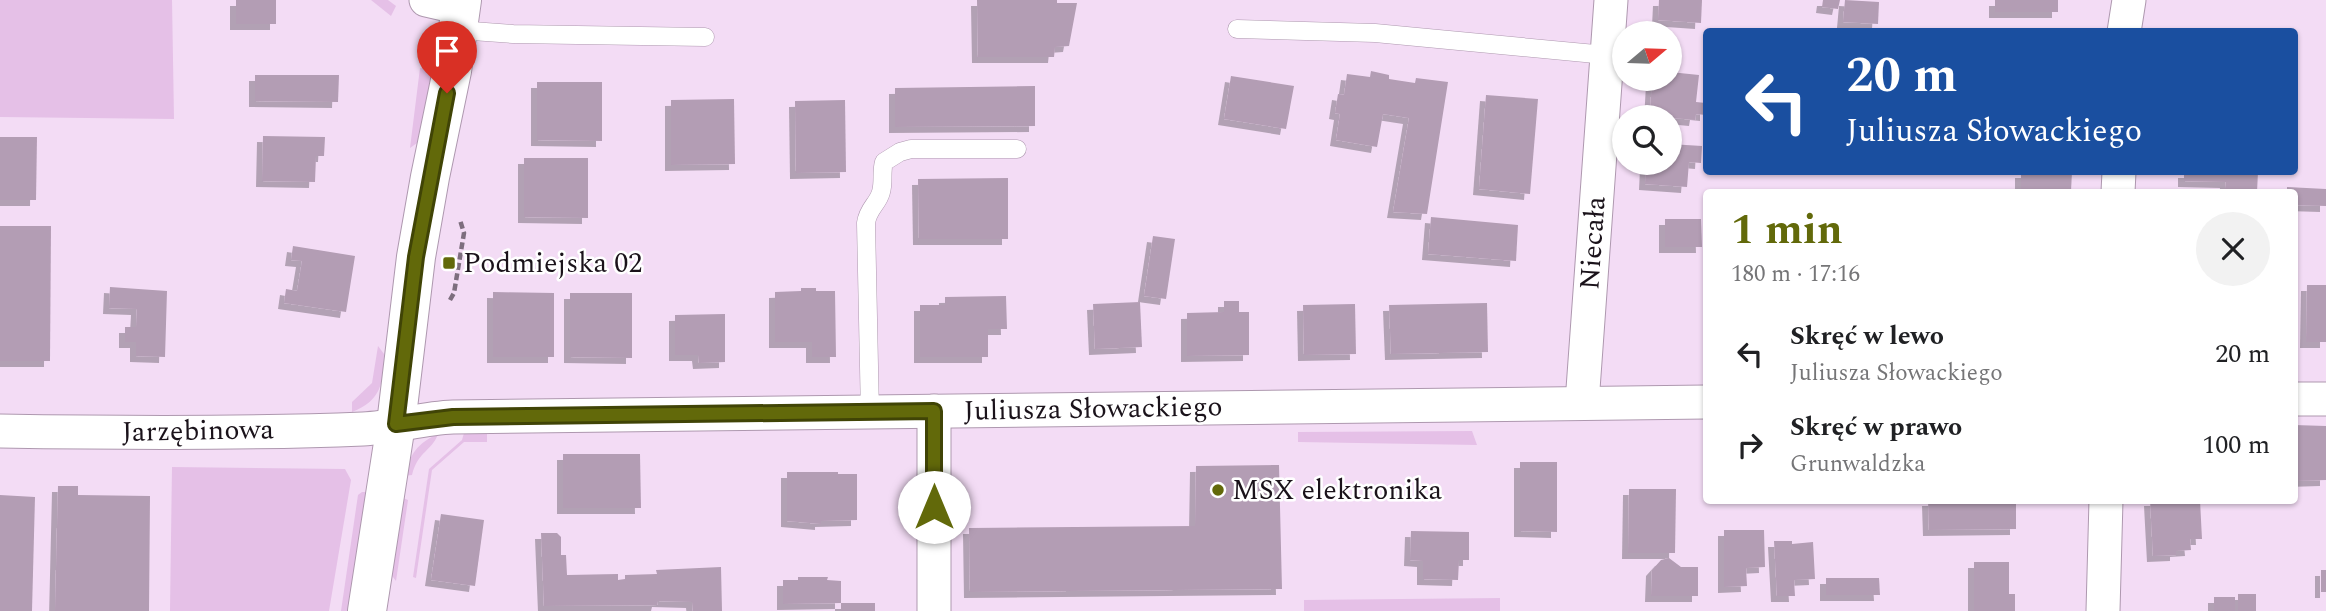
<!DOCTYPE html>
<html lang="pl">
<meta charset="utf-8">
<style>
body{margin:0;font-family:Spectral,serif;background:#f2f2f2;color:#202124;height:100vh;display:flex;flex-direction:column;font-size:26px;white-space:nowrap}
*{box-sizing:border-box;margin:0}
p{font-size:23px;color:#757577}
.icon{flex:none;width:38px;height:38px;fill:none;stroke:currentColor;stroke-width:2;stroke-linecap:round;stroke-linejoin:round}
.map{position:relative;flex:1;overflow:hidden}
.drawer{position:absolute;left:1703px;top:189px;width:595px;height:315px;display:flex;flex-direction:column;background:#fff;border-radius:7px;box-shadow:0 2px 5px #0004}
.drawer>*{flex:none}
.banner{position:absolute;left:1703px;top:28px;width:595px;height:147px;border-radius:7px;box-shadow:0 2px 5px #0004;background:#1a4fa0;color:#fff;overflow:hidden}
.needle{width:46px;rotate:71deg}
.fabs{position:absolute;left:1612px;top:21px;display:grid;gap:14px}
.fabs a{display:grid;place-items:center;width:70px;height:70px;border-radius:50%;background:#fff;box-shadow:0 2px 5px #0004;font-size:35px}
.pin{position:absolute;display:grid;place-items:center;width:60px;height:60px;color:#fff;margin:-72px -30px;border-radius:50% 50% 50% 0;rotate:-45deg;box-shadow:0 0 7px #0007}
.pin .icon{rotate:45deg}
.me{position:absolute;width:77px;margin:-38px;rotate:0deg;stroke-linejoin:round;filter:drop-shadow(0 0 5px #0008)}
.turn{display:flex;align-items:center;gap:24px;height:147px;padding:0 28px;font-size:32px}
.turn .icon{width:91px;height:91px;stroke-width:2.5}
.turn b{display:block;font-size:49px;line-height:60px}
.round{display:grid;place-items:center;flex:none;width:74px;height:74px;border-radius:37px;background:#f2f2f2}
.head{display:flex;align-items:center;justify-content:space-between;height:119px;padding:0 28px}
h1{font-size:42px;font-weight:700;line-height:52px;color:#62690a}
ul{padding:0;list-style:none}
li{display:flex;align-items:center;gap:21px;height:91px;padding:0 28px}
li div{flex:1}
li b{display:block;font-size:26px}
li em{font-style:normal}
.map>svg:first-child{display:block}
.green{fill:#e5c0e7}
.building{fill:#b39db4;filter:url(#shadow)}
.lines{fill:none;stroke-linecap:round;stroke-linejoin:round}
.lane-casing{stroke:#ae98af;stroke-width:19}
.street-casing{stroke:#ae98af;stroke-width:35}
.secondary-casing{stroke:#ae98af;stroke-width:40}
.path{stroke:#7d6e7e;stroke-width:4.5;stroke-dasharray:7 3.5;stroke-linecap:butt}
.lane{stroke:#fff;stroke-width:18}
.street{stroke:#fff;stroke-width:33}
.secondary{stroke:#fff;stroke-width:38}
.route-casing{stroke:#404406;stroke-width:18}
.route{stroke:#62690a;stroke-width:12}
.poi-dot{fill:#62690a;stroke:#fff;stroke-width:2.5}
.labels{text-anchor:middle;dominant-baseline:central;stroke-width:5;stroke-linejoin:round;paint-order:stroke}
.street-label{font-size:28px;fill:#1a121a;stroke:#fff}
.poi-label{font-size:28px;fill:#1a121a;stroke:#fff;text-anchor:start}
</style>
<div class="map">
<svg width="2326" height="611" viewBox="0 0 2326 611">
<defs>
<filter id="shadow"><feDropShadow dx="-6" dy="6" stdDeviation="0" flood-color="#0004"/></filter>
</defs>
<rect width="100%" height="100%" fill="#f3dcf5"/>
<g class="green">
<path d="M0 0H172L174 119 0 117Z"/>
<path d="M371 0H388L396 6 391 16Z"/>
<path d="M420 68 428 69 433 76 417 143 410 148Z"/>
<path d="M378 346 384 354C383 383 382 400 352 412V402L372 383Z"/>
<path d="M1472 431 1477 445 1298 442V432Z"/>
<path d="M487 432V442H464L432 470 416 578 413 577 429 469 462 440 464 433Z"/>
<path d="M438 434C432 451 418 451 412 475L404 476C410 455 417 443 438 434Z"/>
<path d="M172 467 345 469 351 480 329 611H170Z"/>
<path d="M362 492H367L349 611H341L358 495Z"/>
<path d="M401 497 408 500 396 581 389 572Z"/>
<path d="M1500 598V611H1304V600Z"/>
</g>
<g class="building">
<rect x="236" y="0" width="40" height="24"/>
<path d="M977 0H1057V3H1077L1069 46 1055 47 1054 57H978Z"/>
<path d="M1659 0H1702L1701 23 1658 20Z"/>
<path d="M1823 0H1840L1838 9 1822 7Z"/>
<path d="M1845 0 1879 2 1878 24 1843 22Z"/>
<rect x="1995" y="0" width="63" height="12"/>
<path d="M1371 71 1389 75V79L1415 83 1416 78 1448 82 1427 214 1393 212 1409 118 1383 114 1377 147 1336 140 1340 114 1335 113 1338 94 1344 95 1347 74 1370 77Z"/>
<path d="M1670 72 1699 75 1696 102 1706 103V115L1696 114 1695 120 1641 115 1642 113 1650 114 1652 79H1670Z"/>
<path d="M255 75H339L338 102 255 101Z"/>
<path d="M1231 76 1294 86 1286 129 1224 119Z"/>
<path d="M537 82H602V141L537 140Z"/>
<path d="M1035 86V126L895 127V88Z"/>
<path d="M1486 95 1538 99 1530 194 1479 189Z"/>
<path d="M734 99 735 164 671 165V100Z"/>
<path d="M845 100 846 172 796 173 795 101Z"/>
<path d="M263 136 325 137 324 156H316L315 182 262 181Z"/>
<path d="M0 137H37L36 200H0Z"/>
<path d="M1670 144 1702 146 1701 163 1689 162 1687 187 1645 184 1646 163H1670Z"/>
<path d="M524 158H588V218L524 217Z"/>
<path d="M2021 172H2072L2071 191 2021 190Z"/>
<path d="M2184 172H2258L2257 192 2225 189 2226 182 2184 181Z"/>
<path d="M1008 178V239H919L918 179Z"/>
<path d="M2287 187 2326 189V206L2294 205V192H2287Z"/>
<path d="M1431 217 1518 225 1516 261 1428 254Z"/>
<path d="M1665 219H1701L1702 247H1665Z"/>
<path d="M0 226H51L50 361H0Z"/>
<path d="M1153 236 1175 239 1166 299 1144 296Z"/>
<path d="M293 246 355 256 346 312 284 303 286 289 297 291 302 261 291 260Z"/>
<path d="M2307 285H2326V342H2306Z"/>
<path d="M110 287 167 291 165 357 136 356V342H125V327H136L137 309 109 308Z"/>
<path d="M801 288H816V291H835L836 357H812V342H775V292L801 291Z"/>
<path d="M493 292 554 293V357H493Z"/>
<path d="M570 293H632V358L570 357Z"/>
<path d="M1006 296 1007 329H988V357H920V305H945V297Z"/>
<path d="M1224 301H1239V312H1249V355L1187 356V313L1224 312Z"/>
<path d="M1140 302 1142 347 1095 349 1093 304Z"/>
<path d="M1487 303 1488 352 1391 354 1389 305Z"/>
<path d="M1355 304 1356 354 1304 355 1303 305Z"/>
<path d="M725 314V362L699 363 698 355H675V315Z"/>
<path d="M2294 425 2326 426V480L2294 481Z"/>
<path d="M563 454H640L641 508H563Z"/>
<path d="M1520 462H1557V532L1520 531Z"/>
<path d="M1279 465 1282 589 970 592 969 528 1195 526 1196 466Z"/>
<path d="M787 472H838V474H857V520L821 521V524L787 521Z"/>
<path d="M58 486H78V495L150 496 149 611H55Z"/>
<path d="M1629 489H1676L1675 553H1628Z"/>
<path d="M0 495 35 497 32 611H0Z"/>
<path d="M1928 500H2016V529L1929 530Z"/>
<path d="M2150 500H2200L2202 539H2190L2191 550 2176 551V555L2153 556Z"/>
<path d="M441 514 484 520 475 586 431 580Z"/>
<path d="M1724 530H1764L1765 567 1746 568 1747 586 1724 587Z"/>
<path d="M1411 531 1469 532V560H1459L1458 580 1423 579V561L1410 560Z"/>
<path d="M541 533H557L561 537V555H566L567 575 618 574V580L625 579V575L657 574 656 570 721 567 722 611H693L692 602 658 601 657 605 544 606Z"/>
<path d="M1774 541H1792V544L1813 542 1815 579 1794 580 1795 596H1777Z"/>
<path d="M1669 558 1681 567H1698V596H1651L1652 570 1661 560Z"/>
<path d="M1974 562H2009V594H2015V611H1974Z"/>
<rect x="2321" y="570" width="5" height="22"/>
<path d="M798 577H828L827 580 841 581V603L783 604V580H798Z"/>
<path d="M1826 578H1879L1880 595H1826Z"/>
<rect x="2238" y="594" width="18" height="17"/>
<rect x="2214" y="597" width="21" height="14"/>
<rect x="841" y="603" width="34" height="8"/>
</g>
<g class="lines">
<defs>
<g id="lane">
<path d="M1237 29 1375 33 1606 55"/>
<path d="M458 30 513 34 705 37"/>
<path d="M870 414 866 223C868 208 878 204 881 192 884 182 881 172 884 162L900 152 911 149H1017"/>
</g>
<g id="street">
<path d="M426 0 461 8"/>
<path d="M2124 32 2129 0"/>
<path d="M2118 192 2119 172"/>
<path d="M2294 399H2326"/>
<path d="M1582 403 1611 0"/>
<path d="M934 411V611"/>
<path d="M0 431C121 433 242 434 363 429 393 428 422 418 453 417L1706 402"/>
<path d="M2103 611 2106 500"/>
</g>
<path id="secondary" d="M367 611 396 424 416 257 430 177 452 71 462 0"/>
</defs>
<use href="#lane" class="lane-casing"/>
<use href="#street" class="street-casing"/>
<use href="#secondary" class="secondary-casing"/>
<path class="path" d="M450 300 454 293 464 233 460 220"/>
<use href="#lane" class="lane"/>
<use href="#street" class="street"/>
<use href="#secondary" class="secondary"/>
</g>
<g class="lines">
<defs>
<path id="route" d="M447 93 416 257 396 424 453 417 934 411V507"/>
</defs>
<use href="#route" class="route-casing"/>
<use href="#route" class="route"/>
</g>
<g class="poi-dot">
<rect x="442" y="256" width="14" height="14" rx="3.5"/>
<circle cx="1218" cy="490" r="7"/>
</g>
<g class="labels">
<g class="street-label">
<text transform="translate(1593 243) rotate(-86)">Niecała</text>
<text transform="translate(1093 409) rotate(-1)">Juliusza Słowackiego</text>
<text transform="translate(198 431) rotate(-1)">Jarzębinowa</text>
</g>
<g class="poi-label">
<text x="463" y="263">Podmiejska 02</text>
<text x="1232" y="490">MSX elektronika</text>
</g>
</g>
</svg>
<div class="fabs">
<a><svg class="needle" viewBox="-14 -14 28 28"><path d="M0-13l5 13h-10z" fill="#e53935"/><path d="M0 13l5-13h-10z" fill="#757577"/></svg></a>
<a><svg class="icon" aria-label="search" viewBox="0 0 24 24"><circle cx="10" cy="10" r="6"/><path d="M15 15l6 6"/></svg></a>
</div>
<div class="pin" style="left:447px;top:93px;background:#d93025"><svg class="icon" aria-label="arrive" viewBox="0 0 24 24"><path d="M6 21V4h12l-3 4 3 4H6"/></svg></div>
<svg class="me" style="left:934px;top:507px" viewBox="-20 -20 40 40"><circle r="19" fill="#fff"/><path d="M0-13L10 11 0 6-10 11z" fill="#62690a"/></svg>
<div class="banner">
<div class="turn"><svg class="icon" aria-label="left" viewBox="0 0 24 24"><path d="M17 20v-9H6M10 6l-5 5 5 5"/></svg><div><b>20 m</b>Juliusza Słowackiego</div></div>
</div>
<section class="drawer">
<div class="head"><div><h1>1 min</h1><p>180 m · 17:16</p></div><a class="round"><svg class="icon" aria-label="close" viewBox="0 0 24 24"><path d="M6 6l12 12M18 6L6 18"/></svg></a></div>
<ul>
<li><svg class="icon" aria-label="left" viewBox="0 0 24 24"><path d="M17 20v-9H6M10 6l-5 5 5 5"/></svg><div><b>Skręć w lewo</b><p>Juliusza Słowackiego</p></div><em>20 m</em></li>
<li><svg class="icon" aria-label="right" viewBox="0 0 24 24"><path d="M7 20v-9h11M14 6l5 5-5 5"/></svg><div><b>Skręć w prawo</b><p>Grunwaldzka</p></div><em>100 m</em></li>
</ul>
</section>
</div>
